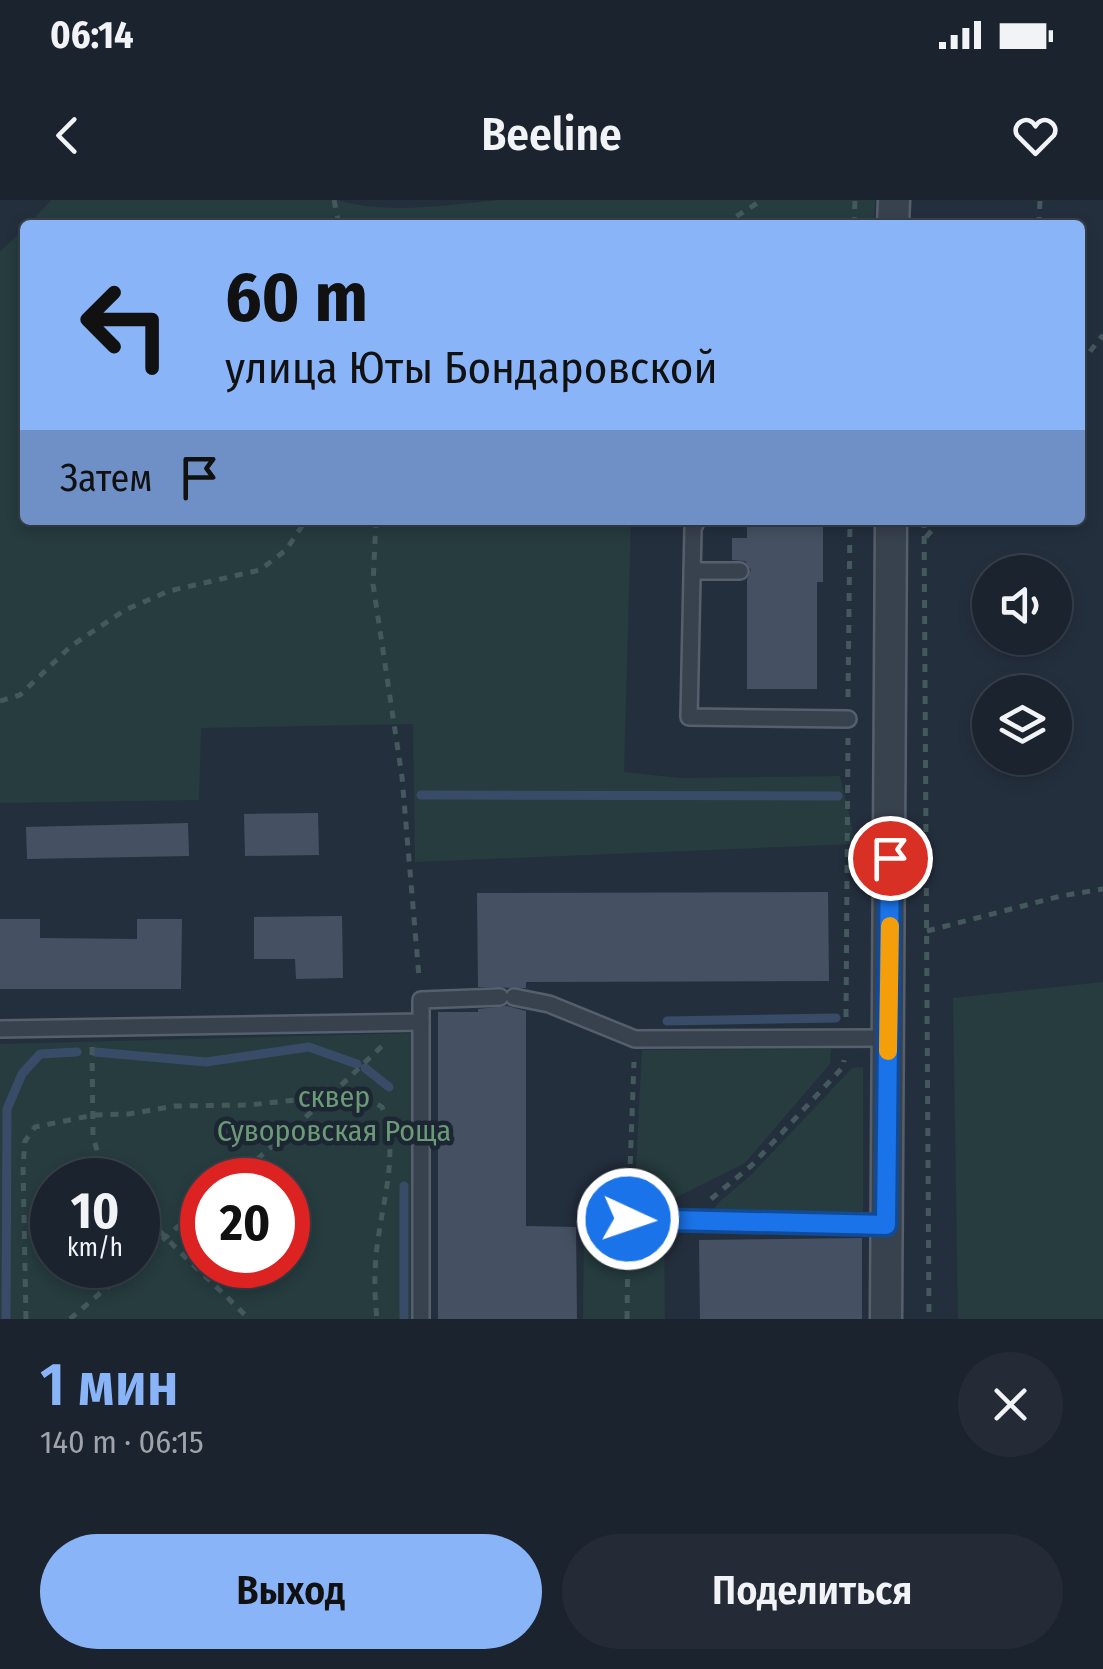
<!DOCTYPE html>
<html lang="ru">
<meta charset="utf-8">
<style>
body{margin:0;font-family:"Fira Sans Condensed",sans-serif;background:#242b36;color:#f1f3f6;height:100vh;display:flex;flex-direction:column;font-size:38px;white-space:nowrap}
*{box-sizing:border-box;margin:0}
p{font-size:32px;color:#a0a4aa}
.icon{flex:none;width:55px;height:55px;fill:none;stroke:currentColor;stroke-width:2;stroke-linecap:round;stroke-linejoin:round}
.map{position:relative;height:1119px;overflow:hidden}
.details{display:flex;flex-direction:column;background:#1b232e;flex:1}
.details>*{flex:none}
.hud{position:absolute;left:20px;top:20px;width:1065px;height:305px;border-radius:10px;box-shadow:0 5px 15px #0003,0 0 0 2px #39404a;background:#8ab4f8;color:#111;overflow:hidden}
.controls{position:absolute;left:972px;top:355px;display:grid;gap:20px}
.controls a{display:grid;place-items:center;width:100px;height:100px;border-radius:50%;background:#1b232e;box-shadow:0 5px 15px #0003,0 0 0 2px #39404a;font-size:50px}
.speed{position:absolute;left:30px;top:958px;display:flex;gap:20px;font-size:50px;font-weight:700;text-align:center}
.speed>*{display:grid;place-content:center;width:130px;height:130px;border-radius:50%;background:#1b232e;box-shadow:0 5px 15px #0003,0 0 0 2px #39404a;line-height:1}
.speed small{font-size:25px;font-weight:400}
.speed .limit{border:15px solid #d22;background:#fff;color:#111}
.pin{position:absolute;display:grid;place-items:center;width:85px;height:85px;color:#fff;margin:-42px;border:5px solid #fff;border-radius:50%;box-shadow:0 2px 10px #0007}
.me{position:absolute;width:110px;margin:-55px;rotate:93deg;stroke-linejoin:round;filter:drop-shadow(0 0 8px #0008)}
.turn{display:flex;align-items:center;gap:35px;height:210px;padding:0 40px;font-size:45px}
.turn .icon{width:130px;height:130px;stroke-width:2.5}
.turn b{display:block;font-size:70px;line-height:85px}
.then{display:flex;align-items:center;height:95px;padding:0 40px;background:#0003;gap:20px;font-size:38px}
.round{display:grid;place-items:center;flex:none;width:105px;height:105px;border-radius:52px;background:#242b36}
.head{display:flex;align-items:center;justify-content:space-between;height:170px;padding:0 40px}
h1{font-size:60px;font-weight:600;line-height:75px;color:#8ab4f8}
.primary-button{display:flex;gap:20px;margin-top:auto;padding:20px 40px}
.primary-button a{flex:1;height:115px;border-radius:60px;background:#8ab4f8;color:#111;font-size:40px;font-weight:600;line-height:115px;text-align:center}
.primary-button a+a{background:#242b36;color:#f1f3f6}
.status{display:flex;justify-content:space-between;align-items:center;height:70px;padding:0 50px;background:#1b232e;direction:ltr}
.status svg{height:28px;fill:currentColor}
header{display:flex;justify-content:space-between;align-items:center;height:130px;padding:0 40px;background:#1b232e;font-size:45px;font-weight:600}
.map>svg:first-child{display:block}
.green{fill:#263c3f;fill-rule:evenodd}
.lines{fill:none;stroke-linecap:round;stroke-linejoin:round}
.stream{stroke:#394c67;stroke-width:9}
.building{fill:#455162}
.service-casing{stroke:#565f6c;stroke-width:20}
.minor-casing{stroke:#565f6c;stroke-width:35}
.path{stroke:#44595c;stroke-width:5;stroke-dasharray:8 8;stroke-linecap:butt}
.service{stroke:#38414e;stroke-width:15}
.minor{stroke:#38414e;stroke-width:30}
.route-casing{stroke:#114b97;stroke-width:25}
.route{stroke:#1a73e8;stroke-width:18}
.slow{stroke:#f59e0b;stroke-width:18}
.labels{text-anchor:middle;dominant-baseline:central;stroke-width:9;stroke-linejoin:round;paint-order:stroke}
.park-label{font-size:30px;fill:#6b9a76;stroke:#1d2633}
</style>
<div class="status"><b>06:14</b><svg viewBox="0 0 49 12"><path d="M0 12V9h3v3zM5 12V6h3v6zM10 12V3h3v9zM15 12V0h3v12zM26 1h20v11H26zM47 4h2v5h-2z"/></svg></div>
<header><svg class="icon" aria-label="back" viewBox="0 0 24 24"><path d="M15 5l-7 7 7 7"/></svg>Beeline<svg class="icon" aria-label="heart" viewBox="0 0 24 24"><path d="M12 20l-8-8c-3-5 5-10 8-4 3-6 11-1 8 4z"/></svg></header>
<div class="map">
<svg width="1103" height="1119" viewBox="0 0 1103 1119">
<rect width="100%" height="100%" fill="#242f3e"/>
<g class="green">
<path d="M51 0H338C387 15 447 5 498 0H875L874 25H28Z"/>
<path d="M25 29V320H631L624 572 681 578 840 576 856 644 415 662 413 524 201 528 199 600 0 603V51Z"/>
<path d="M1103 782V1119H958L953 798Z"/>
<path d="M415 833 413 1119H0V844ZM52 980H138V1065H52ZM202 980H288V1065H202Z"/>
<path d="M831 849 830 864 745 963 647 1012 634 1004 642 850Z"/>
<path d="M863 867V1012L710 1016 718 1003 750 976 852 868Z"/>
<path d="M584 1018 664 1035 665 1119H583Z"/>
</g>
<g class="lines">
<g class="stream">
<path d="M421 595 838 596"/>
<path d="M667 821 836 818"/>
<path d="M95 852 206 862 309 847 357 864"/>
<path d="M365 868 389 887"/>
<path d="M6 1119 7 909 22 874 40 854 77 852"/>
<path d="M404 1119V986"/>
</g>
</g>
<g class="building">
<path d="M747 320H823V382H817V489H747V380L751 370 745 361 732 360V338H747Z"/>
<path d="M318 613 319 655 245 656 244 614Z"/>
<path d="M188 623 189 656 27 659 26 627Z"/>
<path d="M828 692 829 781 526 782V788L478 787 477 693Z"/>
<path d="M342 716 343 778 296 779 295 759H254V717Z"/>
<path d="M0 719H40V738L137 739V719H182L181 789H0Z"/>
<path d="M507 806 526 811V1026L576 1027 577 1119H438V812H478V809Z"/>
<path d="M862 1038V1119H700L699 1040Z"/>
</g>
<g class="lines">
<defs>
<g id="service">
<path d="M697 320 693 329 689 517 848 519"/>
<path d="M692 371H740"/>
<path d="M514 797 549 804 635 839 888 838"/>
<path d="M421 822V1119"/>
<path d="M0 829 421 822V800L500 797"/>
<path d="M628 1019 886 1025"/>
</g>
<g id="minor">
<path d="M893 25 894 0"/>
<path d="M886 1119 891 320"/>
</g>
</defs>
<use href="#service" class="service-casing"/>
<use href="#minor" class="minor-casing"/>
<g class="path">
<path d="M334 0 339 25"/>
<path d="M723 25 762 0"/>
<path d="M854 25 855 0"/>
<path d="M1039 25 1040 0"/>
<path d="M1080 164 1103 135"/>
<path d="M376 320 373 384 402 577 419 777"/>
<path d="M924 320 929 1119"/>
<path d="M926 337 941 320"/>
<path d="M848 497 850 320"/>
<path d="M0 501 20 495 71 446 125 410 169 391 260 370 286 350 306 320"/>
<path d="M927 731 1061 696 1103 689"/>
<path d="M846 817 848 538"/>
<path d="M92 847 93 936 98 954 116 980"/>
<path d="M233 980 332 894 383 845"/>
<path d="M629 996 634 862"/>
<path d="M711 999 752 965 843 867 844 860"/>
<path d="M138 1006C171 1047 212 1081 249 1119"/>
<path d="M191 1017 195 1064"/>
<path d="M138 1061 202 1006"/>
<path d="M26 1119 23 966 25 941 35 927 94 915 129 914 175 906 249 905 360 893 382 907C399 952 384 994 378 1040 374 1067 374 1092 377 1119"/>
<path d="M70 1119 133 1065"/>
<path d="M627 1119 628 1042"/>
</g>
<use href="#service" class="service"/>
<use href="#minor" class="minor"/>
</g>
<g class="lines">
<defs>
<path id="route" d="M628 1019 886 1025 890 658"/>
</defs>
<use href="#route" class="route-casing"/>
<use href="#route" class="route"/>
<path class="slow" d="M888 851 890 726"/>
</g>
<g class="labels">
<g class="park-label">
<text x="334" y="897">сквер<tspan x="334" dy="34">Суворовская Роща</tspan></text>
</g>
</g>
</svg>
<div class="controls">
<a><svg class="icon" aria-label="sound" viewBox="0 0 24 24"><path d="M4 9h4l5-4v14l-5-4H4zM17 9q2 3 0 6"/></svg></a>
<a><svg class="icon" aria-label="layers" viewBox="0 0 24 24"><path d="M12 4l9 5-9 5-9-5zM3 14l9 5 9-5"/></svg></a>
</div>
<div class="speed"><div>10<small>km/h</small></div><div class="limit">20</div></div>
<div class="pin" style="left:890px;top:658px;background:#d93025"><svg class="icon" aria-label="arrive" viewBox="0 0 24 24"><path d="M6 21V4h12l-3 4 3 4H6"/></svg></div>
<svg class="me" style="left:628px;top:1019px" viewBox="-20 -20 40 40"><circle r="17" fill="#1a73e8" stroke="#fff" stroke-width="3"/><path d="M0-11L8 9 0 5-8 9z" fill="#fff"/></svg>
<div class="hud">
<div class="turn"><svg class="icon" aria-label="left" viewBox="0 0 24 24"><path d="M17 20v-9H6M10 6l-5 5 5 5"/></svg><div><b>60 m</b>улица Юты Бондаровской</div></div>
<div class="then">Затем<svg class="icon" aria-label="arrive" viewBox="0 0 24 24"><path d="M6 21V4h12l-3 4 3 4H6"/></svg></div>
</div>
</div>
<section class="details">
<div class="head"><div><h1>1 мин</h1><p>140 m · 06:15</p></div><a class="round"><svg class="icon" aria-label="close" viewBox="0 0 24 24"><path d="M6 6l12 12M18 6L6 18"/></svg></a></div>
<div class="primary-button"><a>Выход</a><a>Поделиться</a></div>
</section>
